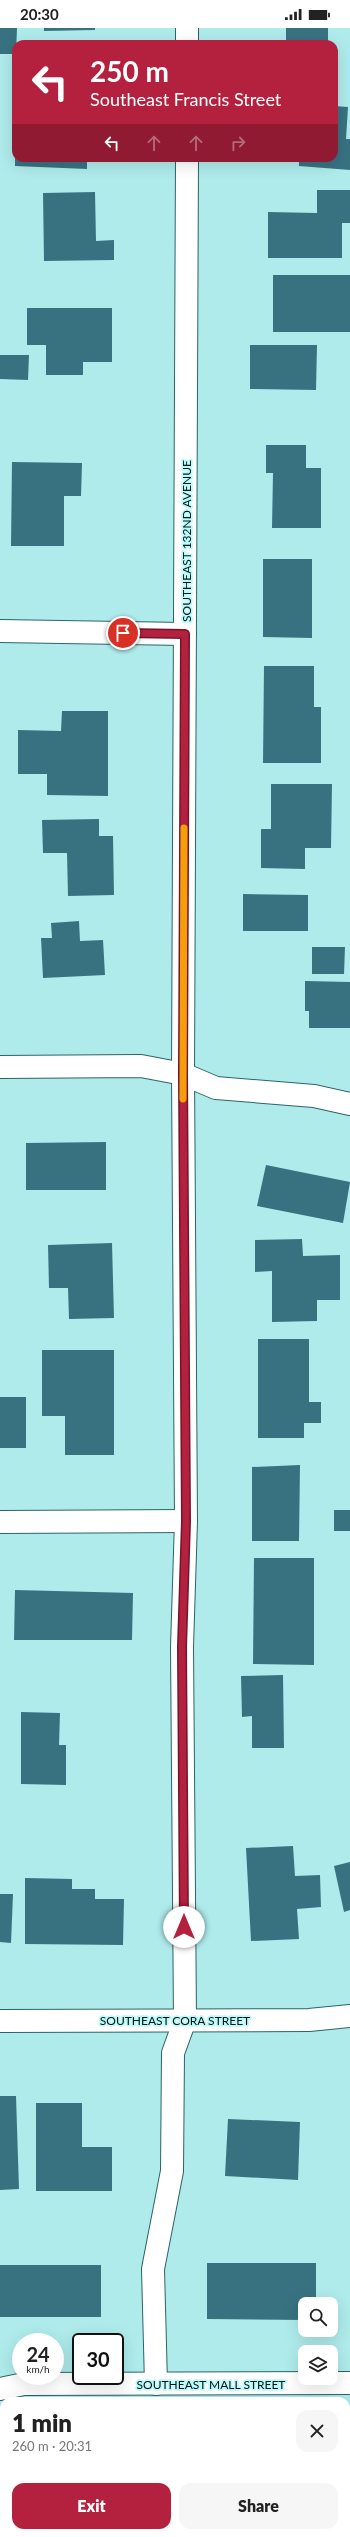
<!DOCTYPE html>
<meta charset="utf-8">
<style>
body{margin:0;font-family:Lato,sans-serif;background:#f6f6f6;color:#222;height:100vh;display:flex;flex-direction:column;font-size:15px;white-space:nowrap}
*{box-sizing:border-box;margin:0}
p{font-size:13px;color:#767676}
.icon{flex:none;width:22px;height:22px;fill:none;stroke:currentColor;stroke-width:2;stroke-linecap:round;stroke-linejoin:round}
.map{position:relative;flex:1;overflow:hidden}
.sheet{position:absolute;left:0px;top:2369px;width:350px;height:140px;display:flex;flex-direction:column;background:#fff;border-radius:12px 12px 0 0;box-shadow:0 4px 16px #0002}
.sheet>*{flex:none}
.guide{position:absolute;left:12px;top:12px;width:326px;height:122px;border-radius:12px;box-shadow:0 4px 16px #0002;background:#b4213f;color:#fff;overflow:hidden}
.tools{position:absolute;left:298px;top:2269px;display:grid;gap:8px}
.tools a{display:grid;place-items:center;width:40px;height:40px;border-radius:8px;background:#fff;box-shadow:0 4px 16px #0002;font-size:20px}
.speed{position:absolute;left:12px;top:2305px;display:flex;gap:8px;font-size:20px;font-weight:700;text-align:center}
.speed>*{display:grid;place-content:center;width:52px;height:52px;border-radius:50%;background:#fff;box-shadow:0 4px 16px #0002;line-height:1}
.speed small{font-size:10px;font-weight:400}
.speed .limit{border:2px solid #111;border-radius:6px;background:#fff;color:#111}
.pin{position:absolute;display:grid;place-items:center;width:34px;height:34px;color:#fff;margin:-17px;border:2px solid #fff;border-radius:50%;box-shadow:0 1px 4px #0007}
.me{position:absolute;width:44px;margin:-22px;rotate:0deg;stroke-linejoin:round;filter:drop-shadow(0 0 3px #0008)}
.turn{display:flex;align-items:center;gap:14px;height:84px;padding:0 12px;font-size:18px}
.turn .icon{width:52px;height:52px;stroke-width:2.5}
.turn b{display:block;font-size:28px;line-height:34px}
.lanes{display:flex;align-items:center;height:38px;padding:0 12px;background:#0003;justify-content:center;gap:20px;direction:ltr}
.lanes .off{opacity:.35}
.round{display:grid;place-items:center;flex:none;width:42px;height:42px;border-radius:12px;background:#f6f6f6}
.headline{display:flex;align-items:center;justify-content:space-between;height:68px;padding:0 12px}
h1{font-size:24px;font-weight:800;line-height:30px}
.primary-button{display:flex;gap:8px;margin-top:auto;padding:8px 12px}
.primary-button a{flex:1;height:46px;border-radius:12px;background:#b4213f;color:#fff;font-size:16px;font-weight:800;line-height:46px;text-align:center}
.primary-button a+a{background:#f6f6f6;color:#222}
.status{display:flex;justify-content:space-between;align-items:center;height:28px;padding:0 20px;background:#fff;direction:ltr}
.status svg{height:11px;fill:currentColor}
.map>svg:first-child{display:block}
.building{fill:#387281}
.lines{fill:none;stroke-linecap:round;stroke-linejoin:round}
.minor-casing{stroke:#2b6566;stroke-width:24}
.minor{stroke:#fff;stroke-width:22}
.route-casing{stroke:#751529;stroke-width:10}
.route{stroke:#b4213f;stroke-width:7}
.slow{stroke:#f59e0b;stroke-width:7}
.labels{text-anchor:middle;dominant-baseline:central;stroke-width:3.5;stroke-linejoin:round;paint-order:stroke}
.street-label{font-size:12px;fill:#001516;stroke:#bcf9f9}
</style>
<div class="status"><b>20:30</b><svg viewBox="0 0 49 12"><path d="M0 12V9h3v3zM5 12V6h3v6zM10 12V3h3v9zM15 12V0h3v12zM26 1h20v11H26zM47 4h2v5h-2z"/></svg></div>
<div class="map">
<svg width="350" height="2509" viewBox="0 0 350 2509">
<rect width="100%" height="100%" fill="#afebeb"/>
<g class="building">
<path d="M0 0H17L16 26H0Z"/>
<path d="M44 0H95V2L44 3Z"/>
<rect x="286" y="0" width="42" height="16"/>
<path d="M334 78 348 79 346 111H350V142L299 138V130H334Z"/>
<path d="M15 130H87V141L15 138Z"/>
<path d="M317 162H350V195H342V230H268V184L317 185Z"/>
<path d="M95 164 96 213 114 212V232L44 233 43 165Z"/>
<rect x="273" y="247" width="77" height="57"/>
<path d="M27 280H112V334H83V347H46V317H27Z"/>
<path d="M250 317H317L316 362 250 361Z"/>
<path d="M0 327H29L28 352 0 351Z"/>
<path d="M266 417H306V440H321V500H272L273 445H266Z"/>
<path d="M12 434 82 435 81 468H64V518H11Z"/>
<path d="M263 531H312V610L263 609Z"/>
<path d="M264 638H314V679H321V735H263Z"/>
<path d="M62 683H108V768L47 767V746H18V702L61 703Z"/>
<path d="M271 756H332L331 820H305V841L261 840V801H271Z"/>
<path d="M99 791V808H113L114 867 68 868 67 825H43L42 792Z"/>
<path d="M243 866 308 867V903H243Z"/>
<path d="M79 893 80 913 103 912 105 947 43 950 41 910H52L51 895Z"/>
<path d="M312 919H345L344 946H312Z"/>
<path d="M305 953 350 954V1000H309V983H305Z"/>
<path d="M106 1114V1162H26V1115Z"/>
<path d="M266 1137 350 1154 343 1195 257 1178Z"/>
<path d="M302 1211 303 1228 340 1227V1272H317V1293L272 1294V1243L255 1244V1212Z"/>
<path d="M112 1215 114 1290 69 1291 68 1260H49L48 1217Z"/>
<path d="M258 1311H309V1374H321V1395H304V1410H258Z"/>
<path d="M42 1322H114V1427H65V1388H42Z"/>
<rect x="0" y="1369" width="26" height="51"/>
<path d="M300 1437 299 1513H252V1439Z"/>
<rect x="334" y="1482" width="16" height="21"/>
<path d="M254 1530H314V1637L253 1636Z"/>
<path d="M15 1562 133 1565 132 1612H14Z"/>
<path d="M283 1647 284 1720H252V1688L242 1689 241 1648Z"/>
<path d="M21 1684 60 1685 59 1717H66V1757L21 1756Z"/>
<path d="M293 1818 295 1848 320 1847 321 1879 297 1881 299 1911 251 1913 246 1820Z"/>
<path d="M350 1834V1882L344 1884 334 1838Z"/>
<path d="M25 1850 72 1851V1861H95V1871H124L123 1917 25 1916Z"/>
<path d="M0 1866H13L11 1915 0 1914Z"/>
<path d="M0 2068H16L19 2161 0 2162Z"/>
<path d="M36 2075H82V2119H112V2163H36Z"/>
<path d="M228 2091 300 2094 298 2152 225 2148Z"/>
<path d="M207 2235H316V2276H305V2292L207 2291Z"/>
<rect x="0" y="2237" width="101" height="52"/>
<path d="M0 2498H4V2505H11V2509H0Z"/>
</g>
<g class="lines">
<defs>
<g id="minor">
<path d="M187 0V16"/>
<path d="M0 603 185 606"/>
<path d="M0 1039 141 1038 183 1046 216 1060 314 1068 350 1076"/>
<path d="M0 1494 186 1493"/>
<path d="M0 1993 309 1992 350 1988"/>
<path d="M156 2356 153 2241 172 2143 173 2025 185 1992 182 1619 186 1493 183 1046 187 130"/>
<path d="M0 2361 24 2356 350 2355"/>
</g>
</defs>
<use href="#minor" class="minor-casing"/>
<use href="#minor" class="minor"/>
</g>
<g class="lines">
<defs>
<path id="route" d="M123 605 185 606 183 1046 186 1493 182 1619 184 1899"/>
</defs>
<use href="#route" class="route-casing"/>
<use href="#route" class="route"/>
<path class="slow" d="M183 1071 184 800"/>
</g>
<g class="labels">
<g class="street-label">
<text transform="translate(186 513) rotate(-90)">SOUTHEAST 132ND AVENUE</text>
<text x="175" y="1992">SOUTHEAST CORA STREET</text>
<text x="211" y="2356">SOUTHEAST MALL STREET</text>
</g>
</g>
</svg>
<div class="tools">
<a><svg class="icon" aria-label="search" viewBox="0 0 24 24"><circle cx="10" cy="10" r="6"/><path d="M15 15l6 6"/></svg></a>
<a><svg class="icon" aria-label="layers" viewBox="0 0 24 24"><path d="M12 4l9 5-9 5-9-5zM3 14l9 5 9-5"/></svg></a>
</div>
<div class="speed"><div>24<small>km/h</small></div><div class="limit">30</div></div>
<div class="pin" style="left:123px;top:605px;background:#d93025"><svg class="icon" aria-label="arrive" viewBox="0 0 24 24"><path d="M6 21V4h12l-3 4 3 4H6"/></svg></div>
<svg class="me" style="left:184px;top:1899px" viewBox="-20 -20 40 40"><circle r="19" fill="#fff"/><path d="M0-13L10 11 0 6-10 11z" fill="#b4213f"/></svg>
<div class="guide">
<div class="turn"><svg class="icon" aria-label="left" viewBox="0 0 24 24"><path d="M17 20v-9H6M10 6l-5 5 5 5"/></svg><div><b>250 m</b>Southeast Francis Street</div></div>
<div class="lanes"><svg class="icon" aria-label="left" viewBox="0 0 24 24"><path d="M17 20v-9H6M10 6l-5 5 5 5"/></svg><svg class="icon off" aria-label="ahead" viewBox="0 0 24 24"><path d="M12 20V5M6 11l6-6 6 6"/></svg><svg class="icon off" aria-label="ahead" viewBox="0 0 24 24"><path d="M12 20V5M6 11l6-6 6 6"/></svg><svg class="icon off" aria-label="right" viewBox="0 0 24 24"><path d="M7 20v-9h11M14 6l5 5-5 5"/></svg></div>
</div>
<section class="sheet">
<div class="headline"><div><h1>1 min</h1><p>260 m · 20:31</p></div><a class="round"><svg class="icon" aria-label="close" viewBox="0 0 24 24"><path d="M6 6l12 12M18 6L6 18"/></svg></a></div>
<div class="primary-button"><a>Exit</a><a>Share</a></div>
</section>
</div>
